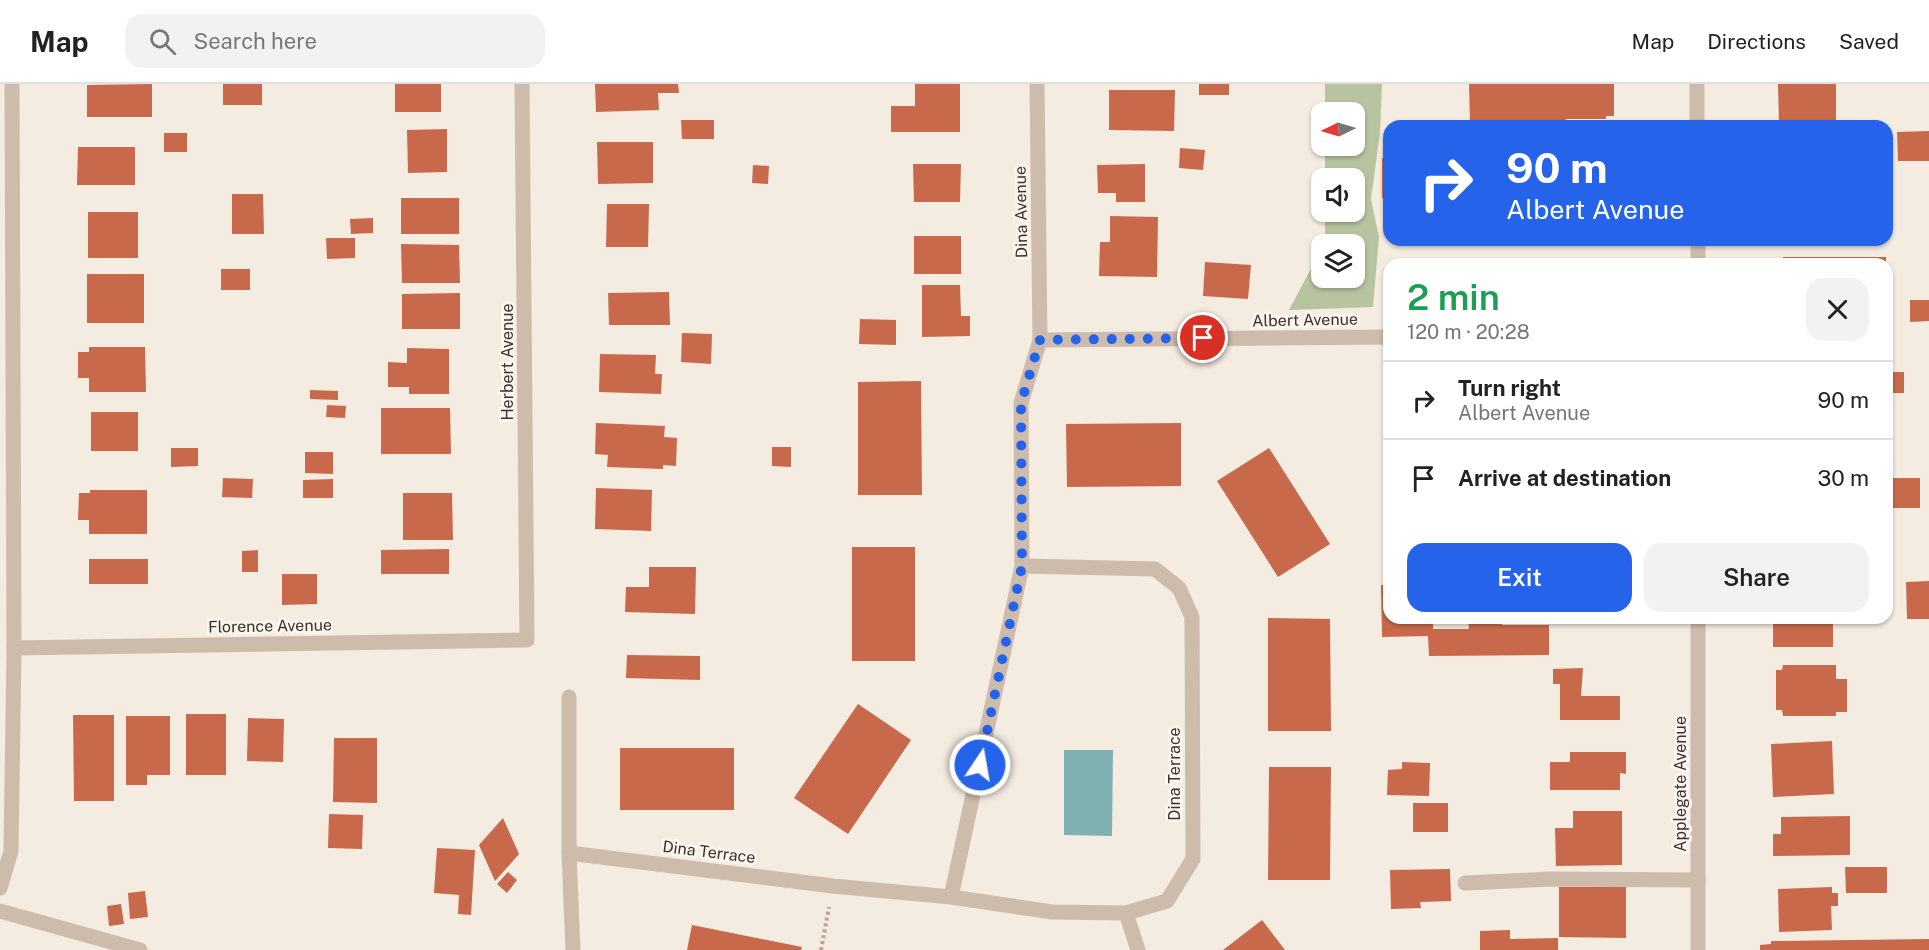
<!DOCTYPE html>
<meta charset="utf-8">
<style>
body{margin:0;font-family:"Public Sans",sans-serif;background:#f2f2f2;color:#222;height:100vh;display:flex;flex-direction:column;font-size:22px;white-space:nowrap}
*{box-sizing:border-box;margin:0}
p{font-size:20px;color:#767676}
.icon{flex:none;width:33px;height:33px;fill:none;stroke:currentColor;stroke-width:2;stroke-linecap:round;stroke-linejoin:round}
.map{position:relative;flex:1;overflow:hidden}
.sheet{position:absolute;left:1383px;top:174px;width:510px;height:366px;display:flex;flex-direction:column;background:#fff;border-radius:18px;box-shadow:0 2px 4px #0004}
.sheet>*{flex:none}
.hud{position:absolute;left:1383px;top:36px;width:510px;height:126px;border-radius:18px;box-shadow:0 2px 4px #0004;background:#2563eb;color:#fff;overflow:hidden}
.needle{width:39px;rotate:265deg}
.fabs{position:absolute;left:1311px;top:18px;display:grid;gap:12px}
.fabs a{display:grid;place-items:center;width:54px;height:54px;border-radius:12px;background:#fff;box-shadow:0 2px 4px #0004;font-size:30px}
.pin{position:absolute;display:grid;place-items:center;width:51px;height:51px;color:#fff;margin:-26px;border:3px solid #fff;border-radius:50%;box-shadow:0 2px 6px #0007}
.me{position:absolute;width:66px;margin:-33px;rotate:12deg;stroke-linejoin:round;filter:drop-shadow(0 0 4px #0008)}
.turn{display:flex;align-items:center;gap:21px;height:126px;padding:0 24px;font-size:27px}
.turn .icon{width:78px;height:78px;stroke-width:2.5}
.turn b{display:block;font-size:42px;line-height:51px}
.round{display:grid;place-items:center;flex:none;width:63px;height:63px;border-radius:18px;background:#f2f2f2}
.overview{display:flex;align-items:center;justify-content:space-between;height:102px;padding:0 24px}
h1{font-size:36px;font-weight:600;line-height:45px;color:#1e9e55}
.button{display:flex;gap:12px;margin-top:auto;padding:12px 24px}
.button a{flex:1;height:69px;border-radius:18px;background:#2563eb;color:#fff;font-size:24px;font-weight:600;line-height:69px;text-align:center}
.button a+a{background:#f2f2f2;color:#222}
ul{padding:0;list-style:none}
li{display:flex;align-items:center;gap:18px;height:78px;padding:0 24px;border-top:2px solid #e0e0e0}
li div{flex:1}
li b{display:block;font-size:22px}
li em{font-style:normal}
header{display:flex;align-items:center;gap:36px;box-sizing:border-box;height:84px;padding:0 30px;background:#fff;border-bottom:2px solid #e0e0e0}
header strong{font-size:28px}
nav{display:flex;gap:33px;margin-inline-start:auto;font-size:21px}
.search{width:420px;height:54px;background:#f2f2f2;display:flex;align-items:center;gap:15px;box-sizing:border-box;padding:0 21px;border-radius:18px;color:#767676;font-size:22px}
.map>svg:first-child{display:block}
.green{fill:#b8c4a0}
.water{fill:#7fb0b2}
.building{fill:#c8694b}
.lines{fill:none;stroke-linecap:round;stroke-linejoin:round}
.path{stroke:#b9a596;stroke-width:4;stroke-dasharray:3 3;stroke-linecap:butt}
.lane{stroke:#cdbbac;stroke-width:15}
.street{stroke:#cdbbac;stroke-width:15}
.route{stroke:#2563eb;stroke-width:10;stroke-dasharray:0 18}
.labels{text-anchor:middle;dominant-baseline:central;stroke-width:6;stroke-linejoin:round;paint-order:stroke}
.street-label{font-size:16px;fill:#3b302b;stroke:#fbf5ee}
</style>
<header>
<strong>Map</strong>
<div class="search"><svg class="icon" aria-label="search" viewBox="0 0 24 24"><circle cx="10" cy="10" r="6"/><path d="M15 15l6 6"/></svg>Search here</div>
<nav><a>Map</a><a>Directions</a><a>Saved</a></nav>
</header>
<div class="map">
<svg width="1929" height="866" viewBox="0 0 1929 866">
<rect width="100%" height="100%" fill="#f4ebe1"/>
<path class="green" d="M1325 0H1382L1380 49 1371 115 1379 153 1373 223 1289 226 1321 166 1322 194H1354V160H1325V128H1354V94H1325V62H1354V28H1325Z"/>
<path class="water" d="M1064 666H1113L1112 752 1064 751Z"/>
<g class="building">
<path d="M152 0V33H87V1Z"/>
<rect x="223" y="0" width="39" height="21"/>
<rect x="395" y="0" width="46" height="28"/>
<path d="M595 0H678L679 9H658L659 26 596 28Z"/>
<path d="M915 0H960V48H891V22H915Z"/>
<rect x="1199" y="0" width="30" height="11"/>
<path d="M1469 0H1614V32H1606V35H1566L1565 38 1470 39Z"/>
<path d="M1778 0H1836V41H1779Z"/>
<path d="M1109 6H1175L1174 47 1109 46Z"/>
<path d="M681 36H714V55H682Z"/>
<path d="M447 45V88L408 89 407 46Z"/>
<path d="M1929 47V77H1898L1897 48Z"/>
<rect x="164" y="49" width="23" height="19"/>
<path d="M597 58H653V99L598 100Z"/>
<path d="M78 63H135V101H77Z"/>
<path d="M1180 64 1205 66 1203 86 1179 84Z"/>
<rect x="1382" y="74" width="7" height="40"/>
<path d="M913 80H961L960 118H914Z"/>
<path d="M1145 80V118H1116V109H1098L1097 81Z"/>
<path d="M753 81 769 82 768 100 752 99Z"/>
<path d="M232 110H263L264 150H232Z"/>
<rect x="401" y="114" width="58" height="36"/>
<path d="M607 120H649L648 163H606Z"/>
<rect x="88" y="128" width="50" height="46"/>
<path d="M1110 132 1158 133 1157 193 1099 192 1100 158H1110Z"/>
<path d="M373 134V149L351 150 350 135Z"/>
<rect x="914" y="152" width="47" height="38"/>
<path d="M326 154H355V174L327 175Z"/>
<path d="M1565 156H1591L1586 161H1571Z"/>
<rect x="1776" y="156" width="85" height="5"/>
<path d="M401 160 459 161 460 199H402Z"/>
<rect x="1783" y="173" width="103" height="7"/>
<path d="M1205 178 1251 181 1248 215 1203 212Z"/>
<rect x="221" y="185" width="29" height="21"/>
<rect x="87" y="190" width="57" height="49"/>
<path d="M922 201H960L961 232H970V252L922 253Z"/>
<path d="M669 208 670 241H609L608 209Z"/>
<path d="M460 209V245H402V210Z"/>
<path d="M1910 216H1929V237L1910 238Z"/>
<path d="M860 235 896 236V261L859 260Z"/>
<path d="M682 249 712 250 711 280 681 278Z"/>
<path d="M89 263H145L146 308H89V294H78V268H89Z"/>
<path d="M407 264 449 265V310H409V303H388V278L407 279Z"/>
<path d="M600 270 656 271 655 290H662L661 310 599 308Z"/>
<rect x="1887" y="288" width="17" height="21"/>
<path d="M921 297 922 411H858V298Z"/>
<path d="M310 306 338 307V316L310 315Z"/>
<path d="M327 321 346 322 345 334 326 333Z"/>
<path d="M381 324H450L451 370H381Z"/>
<rect x="91" y="328" width="47" height="39"/>
<path d="M596 339 665 342 664 353 677 354 676 382 663 381V385L607 383 608 371 595 370Z"/>
<path d="M1181 339V402L1067 403 1066 340Z"/>
<path d="M772 363H791V383L772 382Z"/>
<path d="M171 364H198V382L171 383Z"/>
<path d="M1269 364 1330 460 1278 493 1217 397Z"/>
<path d="M305 368H333V390L305 389Z"/>
<path d="M223 394 253 395 252 414 222 413Z"/>
<rect x="1887" y="394" width="33" height="30"/>
<path d="M333 395V414H303V396Z"/>
<path d="M596 404 652 406 651 447 595 445Z"/>
<path d="M90 406H147V450H89V436H78L79 409H90Z"/>
<path d="M403 409H452L453 456H403Z"/>
<rect x="852" y="463" width="63" height="114"/>
<path d="M449 465V490H381V466Z"/>
<path d="M258 466V488H242V467Z"/>
<rect x="89" y="475" width="59" height="25"/>
<path d="M649 483H696L695 530 625 528 626 503H649Z"/>
<path d="M282 490H317V520L282 521Z"/>
<path d="M1929 497V535H1907L1906 498Z"/>
<path d="M1381 501H1389V534H1433V545H1469L1468 535H1502V541H1549V571L1429 572 1428 552 1382 553Z"/>
<path d="M1268 534 1330 535 1331 647H1268Z"/>
<path d="M1776 534H1833V563H1773V540H1776Z"/>
<path d="M627 571 700 572V596L626 594Z"/>
<path d="M1783 581H1836V595H1847V628H1836V632H1783L1782 626H1776V586H1782Z"/>
<path d="M1583 584 1581 612H1620V636H1560V600H1553V585Z"/>
<path d="M858 620 911 656 848 750 794 714Z"/>
<rect x="186" y="630" width="40" height="61"/>
<path d="M73 631H114V717H74Z"/>
<path d="M126 632H170V691H147V701H126Z"/>
<path d="M248 634 284 635 283 678 247 677Z"/>
<path d="M334 654H377V719L333 718Z"/>
<path d="M1832 657 1834 710 1773 713 1771 660Z"/>
<rect x="620" y="664" width="114" height="62"/>
<path d="M1570 668H1626V690L1620 689V706H1550V678H1570Z"/>
<path d="M1402 678 1430 679 1429 712 1387 711 1388 686 1402 685Z"/>
<path d="M1269 683H1331L1330 796H1268Z"/>
<rect x="1413" y="719" width="35" height="29"/>
<path d="M1573 727H1622V781L1556 782 1555 744H1573Z"/>
<path d="M329 730 363 731 362 765 328 764Z"/>
<path d="M1850 732V771L1773 772V750H1781V733Z"/>
<path d="M503 734 519 770 495 797 479 761Z"/>
<path d="M437 764 475 766 471 831 458 830 459 811 434 809Z"/>
<path d="M1845 783H1887V809H1846Z"/>
<path d="M1450 785 1451 817 1420 818 1421 824 1391 825 1390 786Z"/>
<path d="M508 788 517 796 507 809 497 800Z"/>
<path d="M1559 803H1626V854L1559 853Z"/>
<path d="M1832 803V809H1838V822H1831L1832 846 1779 848 1778 805Z"/>
<path d="M145 807 148 833 130 835 128 809Z"/>
<path d="M121 820 124 840 109 842 107 822Z"/>
<path d="M1262 836 1285 866H1223Z"/>
<path d="M692 841 802 863 801 866H687Z"/>
<path d="M1510 846V855L1558 854V866H1480V847Z"/>
<path d="M1929 855V866H1760V861L1771 860V857Z"/>
</g>
<g class="lines">
<path class="path" d="M821 866 829 823"/>
<g class="lane">
<path d="M569 613V769L573 866"/>
<path d="M1465 799 1552 795 1698 796"/>
<path d="M951 813 1052 828 1126 829 1167 817 1193 775 1192 533 1179 504 1155 485 1022 482"/>
<path d="M0 827 140 866"/>
<path d="M1126 829 1138 866"/>
</g>
<g class="street">
<path d="M1697 0V42"/>
<path d="M1698 156V180"/>
<path d="M1040 256 1389 253"/>
<path d="M1698 534V866"/>
<path d="M14 564 527 556 522 0"/>
<path d="M569 769 833 802 951 813 1022 482 1021 319 1040 256 1037 0"/>
<path d="M0 804 11 767 14 564 12 0"/>
</g>
</g>
<g class="lines">
<path class="route" d="M980 681 1022 482 1021 319 1040 256 1203 254"/>
</g>
<g class="labels">
<g class="street-label">
<text transform="translate(1021 128) rotate(-91)">Dina Avenue</text>
<text transform="translate(1305 236) rotate(-1)">Albert Avenue</text>
<text transform="translate(507 278) rotate(-90)">Herbert Avenue</text>
<text transform="translate(270 542) rotate(-1)">Florence Avenue</text>
<text transform="translate(1174 690) rotate(-90)">Dina Terrace</text>
<text transform="translate(1680 700) rotate(-90)">Applegate Avenue</text>
<text transform="translate(709 768) rotate(7)">Dina Terrace</text>
</g>
</g>
</svg>
<div class="fabs">
<a><svg class="needle" viewBox="-14 -14 28 28"><path d="M0-13l5 13h-10z" fill="#e53935"/><path d="M0 13l5-13h-10z" fill="#767676"/></svg></a>
<a><svg class="icon" aria-label="sound" viewBox="0 0 24 24"><path d="M4 9h4l5-4v14l-5-4H4zM17 9q2 3 0 6"/></svg></a>
<a><svg class="icon" aria-label="layers" viewBox="0 0 24 24"><path d="M12 4l9 5-9 5-9-5zM3 14l9 5 9-5"/></svg></a>
</div>
<div class="pin" style="left:1203px;top:254px;background:#d93025"><svg class="icon" aria-label="arrive" viewBox="0 0 24 24"><path d="M6 21V4h12l-3 4 3 4H6"/></svg></div>
<svg class="me" style="left:980px;top:681px" viewBox="-20 -20 40 40"><circle r="17" fill="#2563eb" stroke="#fff" stroke-width="3"/><path d="M0-11L8 9 0 5-8 9z" fill="#fff"/></svg>
<div class="hud">
<div class="turn"><svg class="icon" aria-label="right" viewBox="0 0 24 24"><path d="M7 20v-9h11M14 6l5 5-5 5"/></svg><div><b>90 m</b>Albert Avenue</div></div>
</div>
<section class="sheet">
<div class="overview"><div><h1>2 min</h1><p>120 m · 20:28</p></div><a class="round"><svg class="icon" aria-label="close" viewBox="0 0 24 24"><path d="M6 6l12 12M18 6L6 18"/></svg></a></div>
<ul>
<li><svg class="icon" aria-label="right" viewBox="0 0 24 24"><path d="M7 20v-9h11M14 6l5 5-5 5"/></svg><div><b>Turn right</b><p>Albert Avenue</p></div><em>90 m</em></li>
<li><svg class="icon" aria-label="arrive" viewBox="0 0 24 24"><path d="M6 21V4h12l-3 4 3 4H6"/></svg><div><b>Arrive at destination</b></div><em>30 m</em></li>
</ul>
<div class="button"><a>Exit</a><a>Share</a></div>
</section>
</div>
